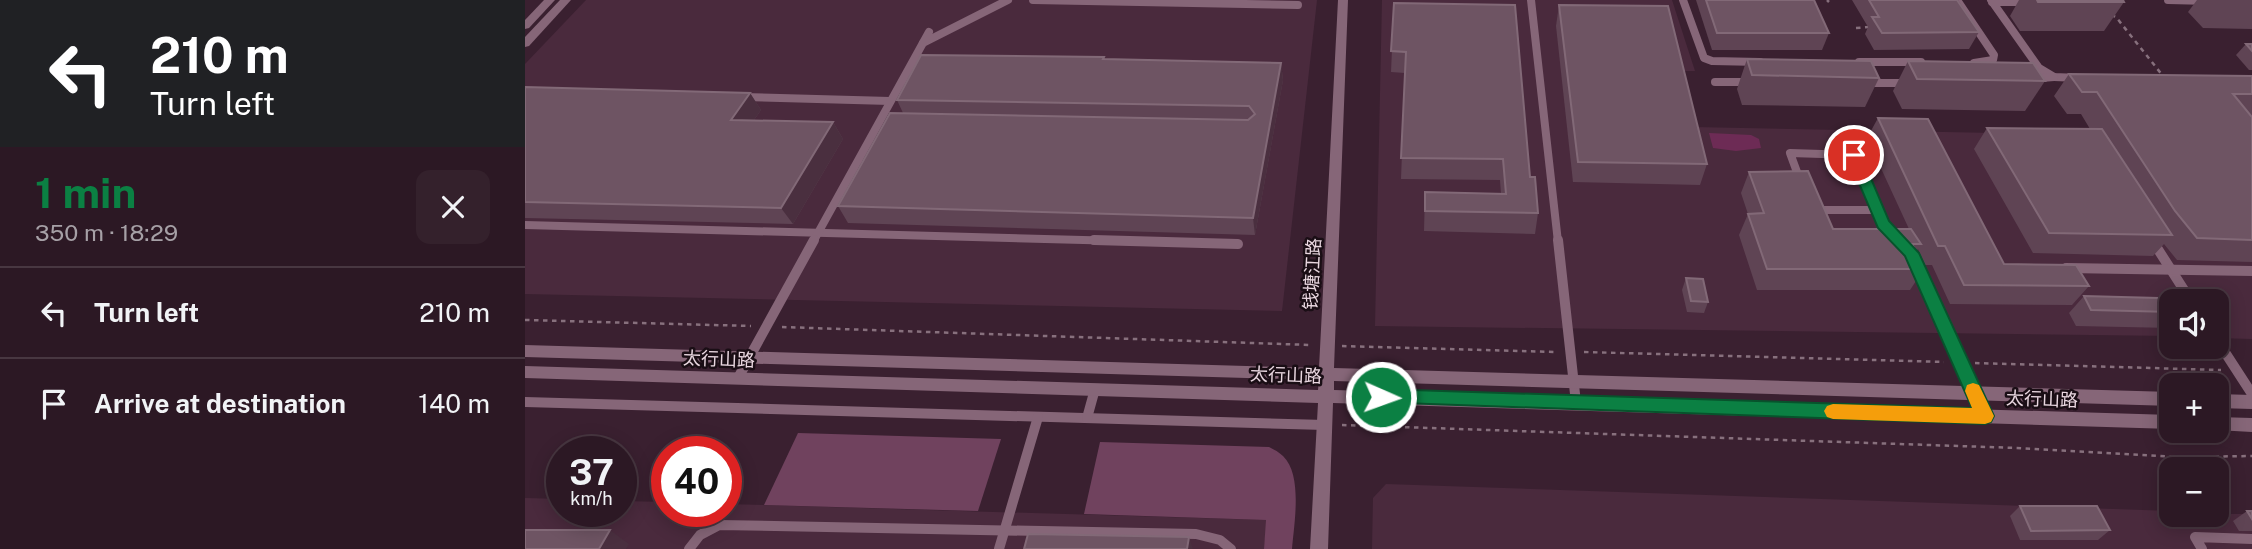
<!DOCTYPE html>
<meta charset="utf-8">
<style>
body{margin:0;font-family:"Public Sans","Noto Sans SC",sans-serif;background:#34212c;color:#f1f3f6;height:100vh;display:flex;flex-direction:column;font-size:26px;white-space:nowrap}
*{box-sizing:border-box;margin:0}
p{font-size:23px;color:#a6a0a6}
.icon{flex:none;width:38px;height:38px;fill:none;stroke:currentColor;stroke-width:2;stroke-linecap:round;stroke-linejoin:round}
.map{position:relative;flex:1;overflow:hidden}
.details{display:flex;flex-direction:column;background:#2c1824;width:525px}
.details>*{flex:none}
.top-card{background:#202124;color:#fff;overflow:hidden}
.controls{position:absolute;left:1634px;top:289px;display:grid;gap:14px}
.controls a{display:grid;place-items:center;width:70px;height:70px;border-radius:14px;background:#2c1824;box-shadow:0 4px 18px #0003,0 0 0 2px #483741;font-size:35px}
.speed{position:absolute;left:21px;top:436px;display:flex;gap:14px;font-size:35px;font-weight:700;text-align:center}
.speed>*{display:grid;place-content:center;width:91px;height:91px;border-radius:50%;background:#2c1824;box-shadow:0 4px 18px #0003,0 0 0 2px #483741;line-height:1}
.speed small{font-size:18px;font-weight:400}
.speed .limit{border:10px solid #d22;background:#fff;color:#111}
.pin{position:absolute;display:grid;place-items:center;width:60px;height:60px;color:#fff;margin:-30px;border:4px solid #fff;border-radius:50%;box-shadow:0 2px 7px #0007}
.me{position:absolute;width:77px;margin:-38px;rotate:92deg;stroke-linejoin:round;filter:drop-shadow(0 0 5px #0008)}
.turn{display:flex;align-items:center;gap:24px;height:147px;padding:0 35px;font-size:32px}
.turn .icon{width:91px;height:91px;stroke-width:2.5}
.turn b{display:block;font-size:49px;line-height:60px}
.round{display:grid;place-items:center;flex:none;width:74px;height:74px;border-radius:14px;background:#34212c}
.head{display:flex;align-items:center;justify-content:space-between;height:119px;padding:0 35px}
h1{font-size:42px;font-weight:700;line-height:52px;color:#0b8043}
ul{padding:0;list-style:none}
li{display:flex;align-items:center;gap:21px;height:91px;padding:0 35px;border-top:2px solid #483741}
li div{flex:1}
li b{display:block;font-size:26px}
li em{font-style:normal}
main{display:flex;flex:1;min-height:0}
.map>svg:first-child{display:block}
.built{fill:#4a2a3d}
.green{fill:#70425e}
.water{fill:#6d2b55}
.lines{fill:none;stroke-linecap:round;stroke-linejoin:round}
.path{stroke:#87707d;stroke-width:2.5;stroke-dasharray:4.5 4.5;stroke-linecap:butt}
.service-far1{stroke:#866678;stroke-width:8}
.service{stroke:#866678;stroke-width:10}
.tertiary{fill:#866678;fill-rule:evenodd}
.wall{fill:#5f4454}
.shaded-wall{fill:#4a2f3f}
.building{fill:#6e5463;stroke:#826977;stroke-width:2}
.route{fill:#0b8043;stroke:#07532c;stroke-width:2}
.slow{fill:#f59e0b}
.labels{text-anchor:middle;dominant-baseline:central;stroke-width:5;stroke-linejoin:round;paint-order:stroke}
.street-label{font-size:18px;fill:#ead8e1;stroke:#1a0e15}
</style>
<main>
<section class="details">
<div class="top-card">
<div class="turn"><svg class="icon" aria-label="left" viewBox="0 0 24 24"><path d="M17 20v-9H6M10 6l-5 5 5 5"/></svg><div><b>210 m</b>Turn left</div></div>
</div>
<div class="head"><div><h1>1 min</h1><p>350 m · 18:29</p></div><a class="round"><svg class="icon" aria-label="close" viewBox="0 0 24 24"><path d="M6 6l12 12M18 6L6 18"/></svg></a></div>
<ul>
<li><svg class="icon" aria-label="left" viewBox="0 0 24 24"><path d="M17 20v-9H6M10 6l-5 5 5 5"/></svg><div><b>Turn left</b></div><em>210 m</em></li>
<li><svg class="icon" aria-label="arrive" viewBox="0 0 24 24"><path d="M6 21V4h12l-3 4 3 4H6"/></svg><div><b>Arrive at destination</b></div><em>140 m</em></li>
</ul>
</section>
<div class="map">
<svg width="1727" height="549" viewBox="0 0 1727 549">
<rect width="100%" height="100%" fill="#3a2030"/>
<g class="built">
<path d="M61 0H792L757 311 0 294V64Z"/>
<path d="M857 0H1147L1170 71H1152L1168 127 1727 138V339L1692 338V301H1647V336L850 326Z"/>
<path d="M861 484 1647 511V514H1727V549H847L848 498Z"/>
<path d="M0 498 37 499V511H96V501L142 502V511H201V504L742 520 739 549H0Z"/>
</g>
<g class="green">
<path d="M273 433 476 439 453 511 239 505Z"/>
<path d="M575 442 744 447C748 449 754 452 758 456 778 475 769 524 767 549H739L741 520 559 514Z"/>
</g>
<path class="water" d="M1184 133 1226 135 1234 139 1236 148 1211 151 1188 148Z"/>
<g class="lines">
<g class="path">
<path d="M1302 0 1304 2"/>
<path d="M1586 15 1591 17 1638 76"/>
<path d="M1331 28 1345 27"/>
<path d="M0 320 226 326"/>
<path d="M257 327 786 345"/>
<path d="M817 346 1031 352"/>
<path d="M1059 352 1419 362"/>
<path d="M1450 363 1696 370"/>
<path d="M817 425 1492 448 1651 457 1727 456"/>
</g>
<g class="service-far1">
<path d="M508 0 773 5"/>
<path d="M1006 0 1033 242"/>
<path d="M1158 0 1179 58 1187 61 1235 62"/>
<path d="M1432 0 1469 55 1468 60 1449 63"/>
<path d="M1466 0 1514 68 1529 77 1555 78"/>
<path d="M1643 0 1685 1"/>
<path d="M1467 2H1505"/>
<path d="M398 43 483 0"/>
<path d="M1334 62H1396"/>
<path d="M1505 79 1529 77"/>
<path d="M1190 82H1224"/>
<path d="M1341 83H1385"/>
<path d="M217 97 365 101"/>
<path d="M1276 183 1265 153 1329 155 1358 224 1370 236"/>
<path d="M1286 210H1352"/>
<path d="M0 225 635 242"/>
<path d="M1626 239 1628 242"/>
<path d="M288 242 404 32"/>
</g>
<g class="service">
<path d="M569 240 713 244"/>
<path d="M1033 240 1051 403"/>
<path d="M1627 240 1666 301"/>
<path d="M1391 264 1460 416"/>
<path d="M1541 268 1727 271"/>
<path d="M1692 340 1727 394"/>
<path d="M213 378 289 240"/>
<path d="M0 402 800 425"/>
<path d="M562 418 570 389"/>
<path d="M164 549 175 535 194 525 671 534 695 540 706 549"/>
<path d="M474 549 513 417"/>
<path d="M1677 549 1670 537 1727 539"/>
</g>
<g class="tertiary">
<path d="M19 0H30L4 28 0 29V20Z"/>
<path d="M35 0H46L4 46 0 47V37Z"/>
<path d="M813 0H823L809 368 1647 392V406L809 381V390L1647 415V429L808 403 803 549H785L793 403 0 378V366L793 390 794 380 0 357V345L794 368Z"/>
<path d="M1692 394 1727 395V409L1692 408Z"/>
<path d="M1692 417 1727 418V432L1691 430Z"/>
</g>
</g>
<g class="wall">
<path d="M1171 0H1289L1304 33 1297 50H1187Z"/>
<path d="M1327 0H1433L1454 32 1444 49 1349 50 1340 34 1343 27Z"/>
<path d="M1494 0H1598L1599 2 1579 31H1495L1485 16Z"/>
<path d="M1672 0H1727V29L1678 28 1663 12Z"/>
<path d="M869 3 1005 177 1013 213 1010 234 899 231 900 192 976 194 975 180 876 179 880 73 866 72Z"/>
<path d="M1034 5 1182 164 1175 185 1048 182 1031 26Z"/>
<path d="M1721 44H1727V70H1724L1711 55Z"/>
<path d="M579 57 580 59 756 63 758 80 730 235 323 223 313 206 378 113 372 100Z"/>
<path d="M1222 59 1354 78 1340 107 1217 105 1212 89Z"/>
<path d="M1383 61 1520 81 1500 111 1377 109 1368 91Z"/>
<path d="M1544 74 1727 76V262L1652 260 1639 244 1628 256 1508 253 1449 149 1462 128 1565 129 1556 114H1542L1529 96Z"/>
<path d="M0 87 225 93 236 110 229 120 308 122 318 139 268 224 0 218Z"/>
<path d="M1353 118 1479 264 1564 286 1547 305 1425 304 1407 265H1400L1393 249 1391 252 1399 269 1385 290H1232L1214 235 1223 214 1216 193 1224 172 1308 229H1384L1342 138Z"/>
<path d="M1161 278 1183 302 1179 313 1162 312 1157 290Z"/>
<path d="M1559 296 1647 301V328L1551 326 1544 313Z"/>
<path d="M1495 506 1585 530 1573 540H1495L1485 516Z"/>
<path d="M1722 511H1727V531H1714L1708 521Z"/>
</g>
<g class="shaded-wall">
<path d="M756 63 758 80 730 235 728 218Z"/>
<path d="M225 93 236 110 217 137 206 120Z"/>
<path d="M308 122 318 139 268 224 256 208Z"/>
<path d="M85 530 104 544 101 549H74Z"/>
<path d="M664 537 668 549H662Z"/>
</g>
<g class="building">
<path d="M1181 0H1289L1304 33H1192Z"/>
<path d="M1344 0H1432L1454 32 1357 33 1347 17H1354Z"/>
<path d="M1512 0H1598L1599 2H1513Z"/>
<path d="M869 3 990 5 1005 177H1010L1013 213 900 211V192L981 194 978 159 876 158 881 52 866 51Z"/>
<path d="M1034 5 1143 6 1182 164 1053 162Z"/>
<path d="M1721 44H1727V51Z"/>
<path d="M396 55 579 57 578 59 756 63 728 218 313 206 365 113 723 120 730 114 724 106 372 100Z"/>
<path d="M1222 59 1346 61 1354 78 1227 75Z"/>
<path d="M1383 61 1508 63 1520 81 1392 79Z"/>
<path d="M1544 74 1727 76V94H1708L1727 117V240L1672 238 1650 211 1572 92H1557Z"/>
<path d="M0 87 225 93 206 120 308 122 256 208 0 202Z"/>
<path d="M1353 118 1403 119 1479 264 1551 265 1564 286 1439 285 1420 246H1413Z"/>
<path d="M1462 128 1577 129 1647 235 1524 233Z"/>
<path d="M1283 171 1308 229H1386L1396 244H1387L1399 269H1242L1223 214 1239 213 1224 172Z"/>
<path d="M1161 278 1178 279 1183 302 1166 301Z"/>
<path d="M1559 296 1671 299 1672 301H1647V312L1566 310Z"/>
<path d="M1495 506H1572L1585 530 1506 531Z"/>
<path d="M1722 511H1727V519Z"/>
<path d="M0 530H85L74 549H0Z"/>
<path d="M503 534 664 537 662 549H499Z"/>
</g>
<path class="route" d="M1329 150 1336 155 1364 221 1394 253 1469 416 1466 422 1460 424 850 402 848 397 850 392 856 389 1447 408 1380 256 1353 228 1322 155Z"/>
<path class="slow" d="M1448 383 1454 385 1469 416 1466 422 1460 424 1308 419 1302 417 1299 411 1302 406 1308 404 1447 408 1440 391 1442 385Z"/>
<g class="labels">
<g class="street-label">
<text transform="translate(787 274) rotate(-87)">钱塘江路</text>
<text transform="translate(194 359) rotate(2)">太行山路</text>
<text transform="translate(761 375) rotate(2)">太行山路</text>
<text transform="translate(1517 399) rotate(2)">太行山路</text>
</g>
</g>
</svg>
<div class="controls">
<a><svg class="icon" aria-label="sound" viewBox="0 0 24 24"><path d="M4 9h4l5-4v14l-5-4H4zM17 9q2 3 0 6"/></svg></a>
<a>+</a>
<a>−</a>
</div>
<div class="speed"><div>37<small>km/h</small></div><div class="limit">40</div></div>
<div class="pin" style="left:1329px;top:155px;background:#d93025"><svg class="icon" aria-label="arrive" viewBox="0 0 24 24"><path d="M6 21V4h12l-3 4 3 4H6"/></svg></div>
<svg class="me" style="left:856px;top:397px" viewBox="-20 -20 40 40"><circle r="17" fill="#0b8043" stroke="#fff" stroke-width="3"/><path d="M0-11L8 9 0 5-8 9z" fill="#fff"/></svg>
</div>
</main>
